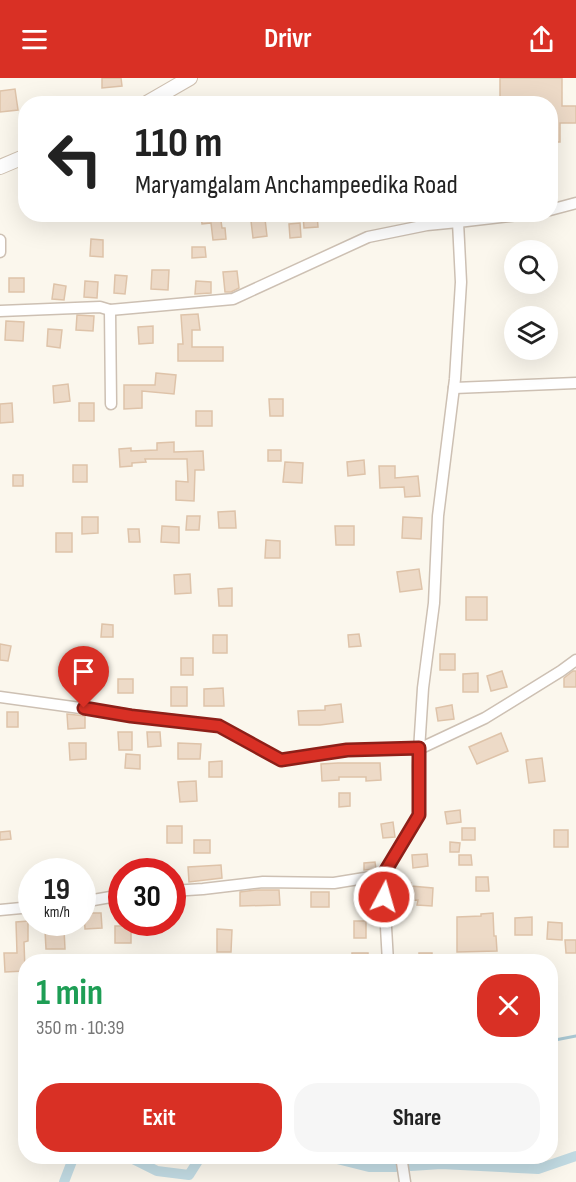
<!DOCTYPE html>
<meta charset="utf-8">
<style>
body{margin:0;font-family:"Sofia Sans Condensed",sans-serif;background:#f6f6f6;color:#222;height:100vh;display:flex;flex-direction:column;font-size:22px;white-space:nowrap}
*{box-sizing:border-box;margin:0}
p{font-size:20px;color:#767676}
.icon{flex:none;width:33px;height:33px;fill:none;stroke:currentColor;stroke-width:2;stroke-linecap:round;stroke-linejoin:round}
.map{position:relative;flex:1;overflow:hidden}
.panel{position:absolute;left:18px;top:876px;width:540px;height:210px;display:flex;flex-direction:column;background:#fff;border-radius:24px;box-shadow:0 6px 24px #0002}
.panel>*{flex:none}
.banner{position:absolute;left:18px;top:18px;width:540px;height:126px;border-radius:24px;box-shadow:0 6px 24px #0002;background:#fff;color:#222;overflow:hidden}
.fabs{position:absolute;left:504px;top:162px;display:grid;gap:12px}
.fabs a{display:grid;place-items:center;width:54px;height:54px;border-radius:50%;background:#fff;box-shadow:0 6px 24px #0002;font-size:30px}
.speed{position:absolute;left:18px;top:780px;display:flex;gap:12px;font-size:30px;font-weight:700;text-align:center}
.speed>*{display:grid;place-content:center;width:78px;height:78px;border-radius:50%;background:#fff;box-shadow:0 6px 24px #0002;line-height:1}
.speed small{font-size:15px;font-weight:400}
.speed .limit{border:9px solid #d22;background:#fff;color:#111}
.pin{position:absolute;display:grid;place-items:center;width:51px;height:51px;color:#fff;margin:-62px -26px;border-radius:50% 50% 50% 0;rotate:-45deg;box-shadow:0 0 6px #0007}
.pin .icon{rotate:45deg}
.me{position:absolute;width:66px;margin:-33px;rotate:6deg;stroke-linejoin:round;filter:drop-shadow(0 0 4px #0008)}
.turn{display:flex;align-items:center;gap:21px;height:126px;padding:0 18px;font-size:27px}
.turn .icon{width:78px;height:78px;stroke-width:2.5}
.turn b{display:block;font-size:42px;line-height:51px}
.round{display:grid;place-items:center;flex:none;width:63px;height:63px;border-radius:24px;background:#f6f6f6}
.overview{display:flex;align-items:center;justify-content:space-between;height:102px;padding:0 18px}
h1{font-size:36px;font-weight:700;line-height:45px;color:#1e9e55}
.button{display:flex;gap:12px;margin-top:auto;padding:12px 18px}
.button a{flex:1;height:69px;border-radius:24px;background:#d93025;color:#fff;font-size:24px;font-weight:700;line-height:69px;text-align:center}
.button a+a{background:#f6f6f6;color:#222}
header{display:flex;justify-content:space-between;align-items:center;height:78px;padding:0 18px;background:#d93025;color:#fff;font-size:27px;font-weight:700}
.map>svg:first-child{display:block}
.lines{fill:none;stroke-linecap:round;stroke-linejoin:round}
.stream{stroke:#aac9d4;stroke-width:3}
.canal{stroke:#c2dbe3;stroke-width:10}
.building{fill:#eddac7;stroke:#dec3a9;stroke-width:1.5}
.street-casing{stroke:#cdc0b3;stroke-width:13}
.secondary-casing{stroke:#cfc1b1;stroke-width:16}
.street{stroke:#fff;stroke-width:10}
.secondary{stroke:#fff;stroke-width:14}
.route-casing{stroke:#8d1f18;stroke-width:15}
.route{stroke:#d93025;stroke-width:10}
</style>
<header><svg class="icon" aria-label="menu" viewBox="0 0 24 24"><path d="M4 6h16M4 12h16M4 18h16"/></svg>Drivr<svg class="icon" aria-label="share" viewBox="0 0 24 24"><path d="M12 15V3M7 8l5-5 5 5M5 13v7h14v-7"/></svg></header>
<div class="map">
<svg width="576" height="1104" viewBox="0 0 576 1104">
<rect width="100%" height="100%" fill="#fbf7ed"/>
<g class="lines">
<path class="stream" d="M550 963 576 958"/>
<g class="canal">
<path d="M127 1078 157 1093 189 1097 201 1078"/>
<path d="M325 1078 369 1089H396"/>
<path d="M411 1088 441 1086 538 1091 576 1078"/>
<path d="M64 1104 74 1078"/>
</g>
</g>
<g class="building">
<path d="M102 0H121L122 8 102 10Z"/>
<path d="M500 0H562V28H576V45H560V64H550V26H500Z"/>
<path d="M15 11 18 32 0 34V13Z"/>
<path d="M201 136H220L222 150H225L226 161 213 162 211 145 202 146Z"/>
<path d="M317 136 318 149 304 150 303 137Z"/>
<path d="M265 141 267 158 253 160 251 143Z"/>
<path d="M300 145 301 159 290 160 289 146Z"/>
<path d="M91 161 103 162V179L90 178Z"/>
<path d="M192 169H205L206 179 192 180Z"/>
<path d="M152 192H169L168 212 151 211Z"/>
<path d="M237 193 239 210 231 214H225L223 194Z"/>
<path d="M115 197 127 198 125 216 114 215Z"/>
<rect x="9" y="200" width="15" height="14"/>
<path d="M85 203 98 204 97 220 84 219Z"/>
<path d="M196 203 211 204V215L195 216Z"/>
<path d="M54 206 66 208 64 222 52 221Z"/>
<path d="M198 236 200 252H192V269H223V283H178V266H183L181 237Z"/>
<path d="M77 237 94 238 93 253 76 252Z"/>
<path d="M6 243 24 244 23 263 5 262Z"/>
<path d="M153 248V265L139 266 138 249Z"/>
<path d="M48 251 62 252 60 270 47 268Z"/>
<path d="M156 295 176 297 174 316 142 313V330L124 331V307H155Z"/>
<path d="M68 306 70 323 54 325 53 308Z"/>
<path d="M269 321H283V338H270Z"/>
<path d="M12 325 13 344 0 345V326Z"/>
<rect x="79" y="325" width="15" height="18"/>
<rect x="196" y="333" width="16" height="15"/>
<path d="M174 364V374L203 373 204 392H195L194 423 176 422V403L188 404 187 381H145L146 384 132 385V388L120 389 119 371 131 370V373L157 372V365Z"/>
<rect x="268" y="372" width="13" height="11"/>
<path d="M364 382 365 396 348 398 347 384Z"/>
<path d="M285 384 303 385 302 405 283 404Z"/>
<rect x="73" y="387" width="14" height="17"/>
<path d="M379 388H395V400L418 398 420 418 405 419 404 409 380 410Z"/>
<rect x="13" y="397" width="10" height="11"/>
<path d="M235 433 236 450H219L218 434Z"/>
<path d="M187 438H200L199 452H186Z"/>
<path d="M82 439H98V455L82 456Z"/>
<path d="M403 439 422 440 421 461 402 460Z"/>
<path d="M162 448 179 449V465L161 464Z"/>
<path d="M335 448H354V467H336Z"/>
<path d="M128 451H139L140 464H129Z"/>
<rect x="56" y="455" width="16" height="19"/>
<path d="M266 462 280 463V480H265Z"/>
<path d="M419 491 422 511 400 514 397 494Z"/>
<path d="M190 496 191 515 175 516 174 497Z"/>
<path d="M232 510V528H219L218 511Z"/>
<rect x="466" y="519" width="21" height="23"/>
<path d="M102 546 113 547V559H101Z"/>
<path d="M359 556 361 568 349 569 348 557Z"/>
<rect x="213" y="557" width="14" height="18"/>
<path d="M0 566 11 568 8 583 0 582Z"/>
<rect x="440" y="576" width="15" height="16"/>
<rect x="72" y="577" width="18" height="21"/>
<rect x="181" y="580" width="12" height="17"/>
<path d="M502 593 507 609 491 613 487 598Z"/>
<path d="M573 593H576V609H564V600Z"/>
<path d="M478 595V614H463V596Z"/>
<rect x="118" y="601" width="15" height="14"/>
<rect x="171" y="609" width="16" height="19"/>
<path d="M223 610 224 628H204V611Z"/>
<path d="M341 626 343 644 320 647H299L298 633 325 632V628Z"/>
<path d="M452 627 454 641 438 643 436 630Z"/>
<rect x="7" y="634" width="11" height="15"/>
<path d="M67 636 85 638V650L68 651Z"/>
<path d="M118 654H132V672H119Z"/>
<path d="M147 654H160L161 668 148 669Z"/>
<path d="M501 655 508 673 477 686 469 669Z"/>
<path d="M69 665H86V681L70 682Z"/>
<path d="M178 665 201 666 200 681H178Z"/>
<path d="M126 676 140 677V691L125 690Z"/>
<path d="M542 680 545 703 529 705 526 682Z"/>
<path d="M222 683V699H209V684Z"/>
<path d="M338 685H380L381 702 366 703V699H339V702L322 703 321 686Z"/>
<path d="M196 703 197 723 180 724 178 704Z"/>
<path d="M339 715H350V728L339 729Z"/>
<path d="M460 732 461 744 447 746 445 734Z"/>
<path d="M393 744 395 759 383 760 381 746Z"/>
<rect x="167" y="748" width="15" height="17"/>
<rect x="462" y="750" width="13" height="12"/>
<rect x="554" y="752" width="14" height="17"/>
<path d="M10 753 11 761 0 762V754Z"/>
<rect x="194" y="762" width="16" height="13"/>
<path d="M450 764 460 765 459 774H450Z"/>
<path d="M427 776 428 788 413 790 412 777Z"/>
<path d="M459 777H471L472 787H459Z"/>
<path d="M375 784 376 791 364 792V785Z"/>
<path d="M221 787 222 800 189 804 188 789Z"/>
<path d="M476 799H488L489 813H476Z"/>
<path d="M411 805V808L433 810 432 828 417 827 418 822 400 823V806Z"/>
<path d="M256 812H279L280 827 240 828V814Z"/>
<rect x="311" y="814" width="18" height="15"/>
<path d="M84 835H101L102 850 85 851Z"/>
<path d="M493 835 494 858H496L497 873 457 874V839L481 838V836Z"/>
<path d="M532 839V857H515V840Z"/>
<path d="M28 843V863L24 864 25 893 5 894 4 875H17L16 844Z"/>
<rect x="354" y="843" width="12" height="17"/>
<path d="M144 844H160L161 852 145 855Z"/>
<path d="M548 844 562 845V862L547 861Z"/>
<rect x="115" y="848" width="16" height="17"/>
<path d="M64 851 65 871H46L45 852Z"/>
<path d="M217 851 232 852 231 874H217Z"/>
<path d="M565 862H576V875H566Z"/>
<rect x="352" y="875" width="16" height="9"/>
<rect x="419" y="875" width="13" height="9"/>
</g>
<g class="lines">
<defs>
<g id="street">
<path d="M550 132 576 125"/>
<path d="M0 162V174"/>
<path d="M110 232 111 326"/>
<path d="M0 233 100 229 110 232 233 221 368 159 427 147 458 144"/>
<path d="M454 310 576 305"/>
<path d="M0 619 131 637 219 648 281 682 347 672 419 671 485 640 561 593 576 582"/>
<path d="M172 813 203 811 263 804 334 805 383 797"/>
<path d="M82 824 122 817"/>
<path d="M0 832 32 829"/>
<path d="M388 884 383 797 419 737 418 688 423 610 434 525 438 438 455 301 461 204 458 144 527 136"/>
<path d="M401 1078 405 1104"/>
</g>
<g id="secondary">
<path d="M145 26 190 0"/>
<path d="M0 89 26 78"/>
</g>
</defs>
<use href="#street" class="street-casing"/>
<use href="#secondary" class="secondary-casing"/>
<use href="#street" class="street"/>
<use href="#secondary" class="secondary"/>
</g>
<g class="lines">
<defs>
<path id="route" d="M84 630 131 638 219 648 281 682 347 672 419 670V737L383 797 384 819"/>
</defs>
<use href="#route" class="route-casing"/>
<use href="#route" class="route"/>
</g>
</svg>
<div class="fabs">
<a><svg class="icon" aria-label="search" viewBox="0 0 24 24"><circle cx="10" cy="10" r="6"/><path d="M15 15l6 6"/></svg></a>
<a><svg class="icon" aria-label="layers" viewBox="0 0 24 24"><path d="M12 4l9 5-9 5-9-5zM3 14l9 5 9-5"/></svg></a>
</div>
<div class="speed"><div>19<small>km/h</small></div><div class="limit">30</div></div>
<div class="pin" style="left:84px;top:630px;background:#d93025"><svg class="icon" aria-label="arrive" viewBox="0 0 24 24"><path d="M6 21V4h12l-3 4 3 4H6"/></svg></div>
<svg class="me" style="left:384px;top:819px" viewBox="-20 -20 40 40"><circle r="17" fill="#d93025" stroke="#fff" stroke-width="3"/><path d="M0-11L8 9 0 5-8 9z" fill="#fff"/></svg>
<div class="banner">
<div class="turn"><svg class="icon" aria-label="left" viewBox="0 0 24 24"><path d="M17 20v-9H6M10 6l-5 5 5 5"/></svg><div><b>110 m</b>Maryamgalam Anchampeedika Road</div></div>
</div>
<section class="panel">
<div class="overview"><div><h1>1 min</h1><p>350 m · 10:39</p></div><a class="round" style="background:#d93025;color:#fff"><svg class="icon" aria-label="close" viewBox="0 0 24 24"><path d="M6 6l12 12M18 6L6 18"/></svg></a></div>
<div class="button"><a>Exit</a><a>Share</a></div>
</section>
</div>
